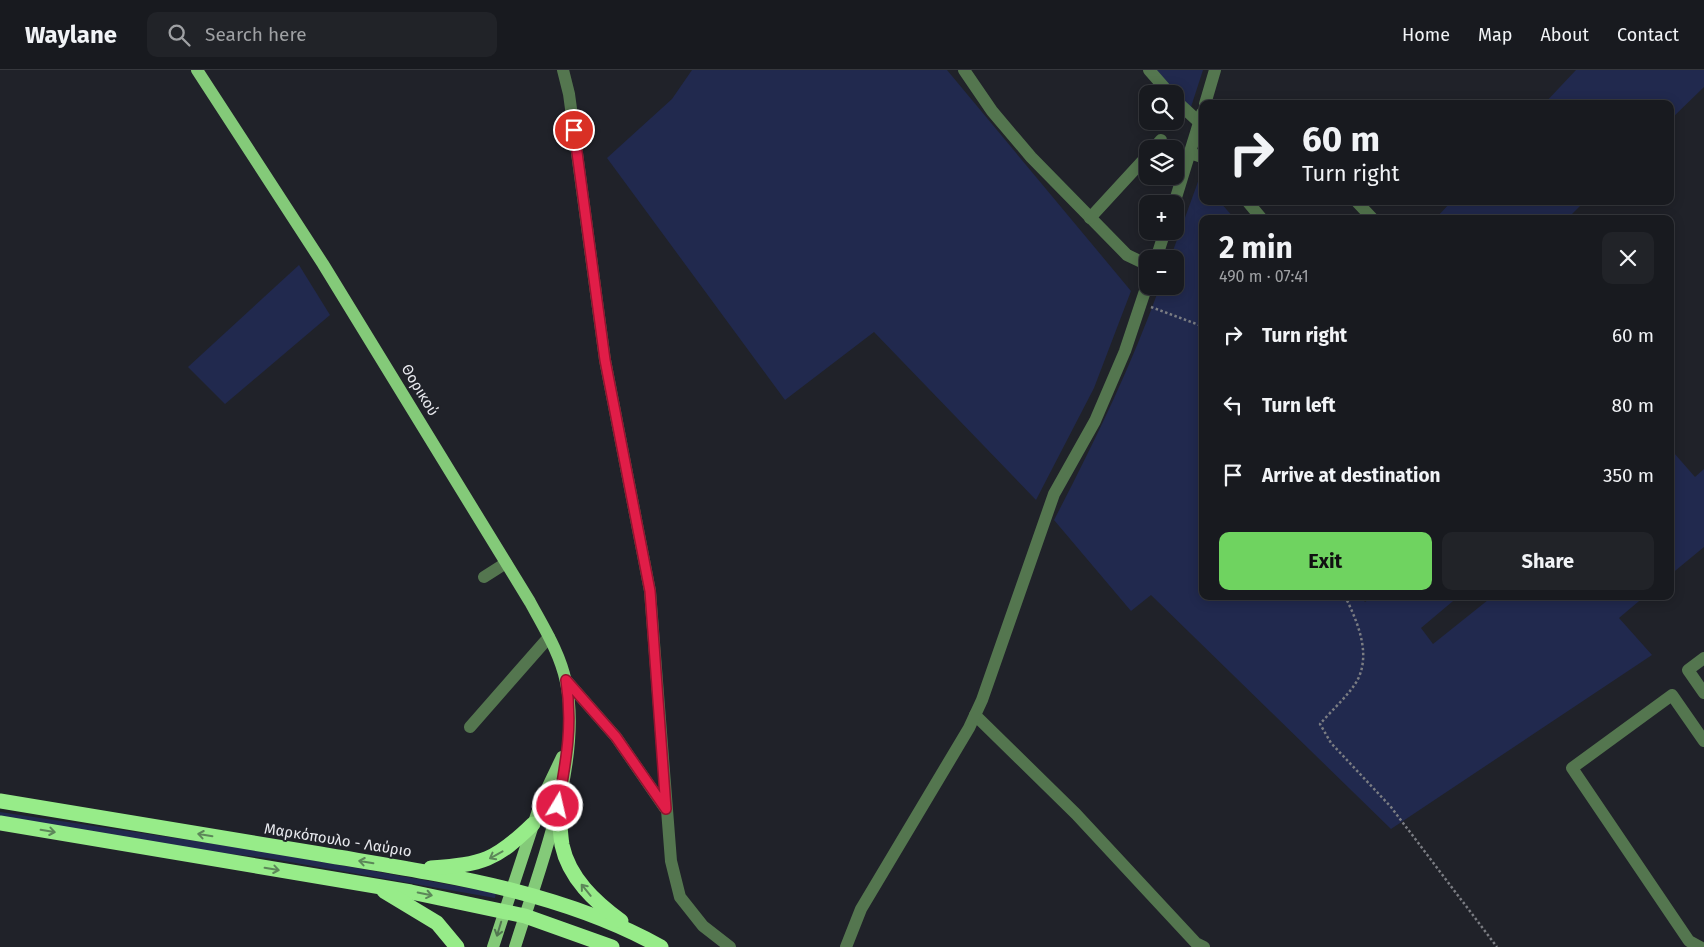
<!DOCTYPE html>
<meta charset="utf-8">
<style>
body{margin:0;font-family:"Fira Sans",sans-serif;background:#212328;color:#f1f3f6;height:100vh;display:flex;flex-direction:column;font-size:19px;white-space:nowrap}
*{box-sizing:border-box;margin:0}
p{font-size:16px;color:#9fa1a4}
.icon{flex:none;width:28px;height:28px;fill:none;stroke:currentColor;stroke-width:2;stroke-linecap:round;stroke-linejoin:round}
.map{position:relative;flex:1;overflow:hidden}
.details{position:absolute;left:1199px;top:145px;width:475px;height:385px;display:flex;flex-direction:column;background:#181a1f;border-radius:10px;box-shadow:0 2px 12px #0003,0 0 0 1px #36383d}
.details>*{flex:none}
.top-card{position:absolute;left:1199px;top:30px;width:475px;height:105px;border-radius:10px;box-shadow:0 2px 12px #0003,0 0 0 1px #36383d;background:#181a1f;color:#f1f3f6;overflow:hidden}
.controls{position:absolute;left:1139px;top:15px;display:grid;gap:10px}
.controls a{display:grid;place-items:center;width:45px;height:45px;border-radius:10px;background:#181a1f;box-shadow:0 2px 12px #0003,0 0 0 1px #36383d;font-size:25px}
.pin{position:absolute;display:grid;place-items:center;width:42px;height:42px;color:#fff;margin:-21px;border:2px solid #fff;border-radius:50%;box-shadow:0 1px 5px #0007}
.me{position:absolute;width:55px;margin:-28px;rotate:9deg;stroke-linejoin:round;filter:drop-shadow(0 0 4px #0008)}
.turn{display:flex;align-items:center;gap:18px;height:105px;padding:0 20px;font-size:22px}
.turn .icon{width:65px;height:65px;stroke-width:2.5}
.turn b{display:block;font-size:35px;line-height:42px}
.round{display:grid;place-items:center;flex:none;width:52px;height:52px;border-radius:10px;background:#212328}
.overview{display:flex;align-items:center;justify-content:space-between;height:85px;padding:0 20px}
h1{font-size:30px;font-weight:700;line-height:38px}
.primary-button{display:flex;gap:10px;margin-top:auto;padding:10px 20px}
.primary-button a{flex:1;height:58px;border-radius:10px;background:#6fd360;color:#111;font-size:20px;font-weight:700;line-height:58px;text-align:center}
.primary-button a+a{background:#212328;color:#f1f3f6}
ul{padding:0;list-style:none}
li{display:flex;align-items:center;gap:15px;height:70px;padding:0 20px}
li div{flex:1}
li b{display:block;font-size:19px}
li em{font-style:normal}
header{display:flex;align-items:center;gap:30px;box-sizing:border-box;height:70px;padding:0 25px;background:#181a1f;border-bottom:1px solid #36383d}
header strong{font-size:24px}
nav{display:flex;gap:28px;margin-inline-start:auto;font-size:18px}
.search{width:350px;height:45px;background:#212328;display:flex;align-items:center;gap:12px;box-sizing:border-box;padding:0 18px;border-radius:10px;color:#9fa1a4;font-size:19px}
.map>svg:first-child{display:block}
.green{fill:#21294e}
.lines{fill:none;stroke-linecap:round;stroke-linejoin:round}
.path{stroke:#7b7d83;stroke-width:2.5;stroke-dasharray:2.5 2.5;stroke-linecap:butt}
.minor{stroke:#54764f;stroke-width:12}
.major{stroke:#84ca79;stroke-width:12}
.highway{stroke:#97ec89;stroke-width:15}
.oneway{stroke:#5c8759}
.oneway2{stroke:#527651}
.route-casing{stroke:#92132f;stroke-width:12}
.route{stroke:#e11d48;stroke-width:9}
.labels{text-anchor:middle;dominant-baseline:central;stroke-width:4;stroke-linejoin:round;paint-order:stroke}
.street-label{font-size:15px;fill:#e8e9ee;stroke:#202229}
</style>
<header>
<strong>Waylane</strong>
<div class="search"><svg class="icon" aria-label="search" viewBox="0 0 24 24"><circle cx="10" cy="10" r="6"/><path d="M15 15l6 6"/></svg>Search here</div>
<nav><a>Home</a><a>Map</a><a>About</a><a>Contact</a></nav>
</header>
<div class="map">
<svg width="1704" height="877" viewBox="0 0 1704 877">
<rect width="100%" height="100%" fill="#202229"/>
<g class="green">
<path d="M692 0H947L1131 221 1094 318 1036 430 874 262 785 330 607 88 672 29Z"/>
<path d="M1153 0H1203L1190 40Z"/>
<path d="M1576 0H1704V17L1670 50V34H1544Z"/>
<path d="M1199 109 1202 113V131H1219L1235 149H1202V526H1360L1365 532 1373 526H1459L1421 558 1433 574 1493 526H1645L1619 548 1652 585 1391 759 1151 525 1131 541 1054 450C1094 373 1131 297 1160 216H1175V189H1170Z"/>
<path d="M1452 131H1585L1567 149H1435Z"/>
<path d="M299 195 330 245 225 334 188 297Z"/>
<path d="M1674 383 1695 407 1704 399V477L1670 505V386Z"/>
<path d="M0 742 256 780 496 823 495 828 267 788 183 779 0 747Z"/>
</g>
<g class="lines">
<g class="path">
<path d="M1151 237 1202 256"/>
<path d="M1345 526C1357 551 1371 582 1358 609 1351 623 1331 641 1320 654L1331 673 1391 737 1497 877"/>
</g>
<g class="minor">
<path d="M563 0 569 24 605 290 650 521 671 791 680 827 703 856 730 877"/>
<path d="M964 0 992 41 1031 87 1127 185 1148 195"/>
<path d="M1149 0 1170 24"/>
<path d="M1175 30 1200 53"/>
<path d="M1205 34 1215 0"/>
<path d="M1153 79 1161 70"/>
<path d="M1190 83 1202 87"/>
<path d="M1247 131 1262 149"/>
<path d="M1356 131 1373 149"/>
<path d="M1174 134 1202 43"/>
<path d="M1090 148 1148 85"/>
<path d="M1156 189 1165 161"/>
<path d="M484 507 506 493"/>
<path d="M1704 588 1688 600 1704 623"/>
<path d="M566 610 616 667 665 738"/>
<path d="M975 645 1076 744 1196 873 1204 877"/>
<path d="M470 657 549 567"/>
<path d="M846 877 861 839 969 658 982 630 1054 424 1095 351 1125 281 1148 212"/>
<path d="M1700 877 1689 871 1572 698 1672 625 1704 671"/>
</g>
<g class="major">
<path d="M197 0 323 194 530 532C544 558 560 583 566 612 583 693 539 799 515 877"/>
<path d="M493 877 541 731 562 687"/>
</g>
<g class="highway">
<path d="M0 731C107 749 214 767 320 784 437 804 557 819 661 877"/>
<path d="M558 736C560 749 560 762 562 775 569 808 595 832 621 851"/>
<path d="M0 753 411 822 525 846 612 877"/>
<path d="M431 798C483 794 495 791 533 754"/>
<path d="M384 821 437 853 457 877"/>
</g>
</g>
<defs><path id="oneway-shaft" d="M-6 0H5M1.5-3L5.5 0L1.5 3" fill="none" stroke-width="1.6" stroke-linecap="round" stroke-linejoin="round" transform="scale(1.25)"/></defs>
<g class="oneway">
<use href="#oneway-shaft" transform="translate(48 761) rotate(9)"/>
<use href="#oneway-shaft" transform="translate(205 765) rotate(-171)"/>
<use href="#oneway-shaft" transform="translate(496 785) rotate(151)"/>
<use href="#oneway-shaft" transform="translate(366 792) rotate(-171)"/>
<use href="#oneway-shaft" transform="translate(272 799) rotate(9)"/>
<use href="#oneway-shaft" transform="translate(586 820) rotate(-129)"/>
<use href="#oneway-shaft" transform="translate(425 824) rotate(12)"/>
</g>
<use class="oneway2" href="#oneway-shaft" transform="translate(499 859) rotate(107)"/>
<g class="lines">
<defs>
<path id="route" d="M558 736C566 691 573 656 566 610L616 667 666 739 650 521 605 290 574 60"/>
</defs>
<use href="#route" class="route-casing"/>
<use href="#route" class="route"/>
</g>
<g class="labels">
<g class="street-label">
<text transform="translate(420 320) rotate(59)">Θορικού</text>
<text transform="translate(338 770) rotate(9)">Μαρκόπουλο - Λαύριο</text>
</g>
</g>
</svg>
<div class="controls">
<a><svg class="icon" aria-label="search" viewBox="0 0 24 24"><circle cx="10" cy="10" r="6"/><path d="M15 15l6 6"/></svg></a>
<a><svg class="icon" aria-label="layers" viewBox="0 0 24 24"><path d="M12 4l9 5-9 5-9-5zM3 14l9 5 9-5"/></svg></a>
<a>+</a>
<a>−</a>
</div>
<div class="pin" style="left:574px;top:60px;background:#d93025"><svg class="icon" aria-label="arrive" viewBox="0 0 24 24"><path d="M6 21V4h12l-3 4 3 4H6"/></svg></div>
<svg class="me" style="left:558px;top:736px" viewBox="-20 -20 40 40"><circle r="17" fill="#e11d48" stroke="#fff" stroke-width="3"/><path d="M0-11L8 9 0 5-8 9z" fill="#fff"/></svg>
<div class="top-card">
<div class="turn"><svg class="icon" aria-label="right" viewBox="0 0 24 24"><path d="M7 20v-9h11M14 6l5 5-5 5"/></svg><div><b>60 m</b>Turn right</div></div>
</div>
<section class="details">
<div class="overview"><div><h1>2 min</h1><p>490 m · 07:41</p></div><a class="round"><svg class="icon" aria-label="close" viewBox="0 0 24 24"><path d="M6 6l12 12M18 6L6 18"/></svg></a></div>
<ul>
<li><svg class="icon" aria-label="right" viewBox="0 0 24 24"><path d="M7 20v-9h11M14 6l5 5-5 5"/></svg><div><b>Turn right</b></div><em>60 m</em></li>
<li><svg class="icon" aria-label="left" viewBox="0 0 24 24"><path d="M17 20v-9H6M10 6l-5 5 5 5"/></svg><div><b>Turn left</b></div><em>80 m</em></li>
<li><svg class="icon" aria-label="arrive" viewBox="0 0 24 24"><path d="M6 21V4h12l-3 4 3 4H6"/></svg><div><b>Arrive at destination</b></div><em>350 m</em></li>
</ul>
<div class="primary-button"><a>Exit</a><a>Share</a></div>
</section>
</div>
